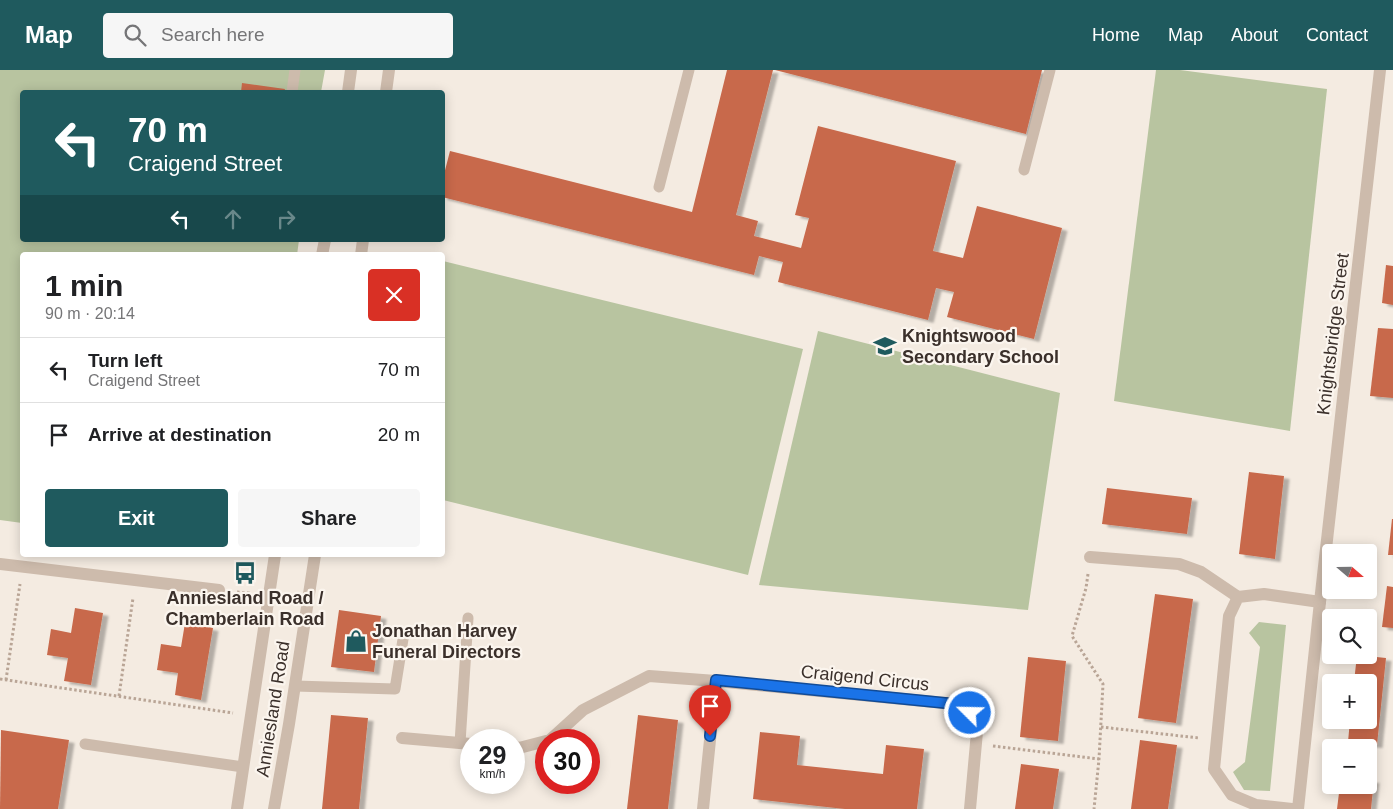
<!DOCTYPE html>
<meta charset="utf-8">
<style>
body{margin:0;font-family:Arial,sans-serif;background:#f6f6f6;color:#202124;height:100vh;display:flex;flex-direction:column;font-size:19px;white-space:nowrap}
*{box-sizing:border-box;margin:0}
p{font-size:16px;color:#757577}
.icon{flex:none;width:28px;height:28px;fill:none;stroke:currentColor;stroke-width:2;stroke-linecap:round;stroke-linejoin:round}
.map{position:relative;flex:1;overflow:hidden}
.drawer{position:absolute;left:20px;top:182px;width:425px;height:305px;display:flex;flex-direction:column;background:#fff;border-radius:5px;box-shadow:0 2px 12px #0003}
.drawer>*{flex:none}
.guide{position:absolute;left:20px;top:20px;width:425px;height:152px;border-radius:5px;box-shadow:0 2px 12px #0003;background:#1f5a5e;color:#fff;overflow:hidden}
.needle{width:32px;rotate:110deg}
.buttons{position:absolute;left:1322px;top:474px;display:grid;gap:10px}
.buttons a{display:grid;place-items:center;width:55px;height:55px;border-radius:5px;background:#fff;box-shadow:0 2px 12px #0003;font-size:25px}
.speed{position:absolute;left:460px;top:659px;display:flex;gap:10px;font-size:25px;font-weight:700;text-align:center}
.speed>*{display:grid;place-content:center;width:65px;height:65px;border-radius:50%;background:#fff;box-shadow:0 2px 12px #0003;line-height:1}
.speed small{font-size:12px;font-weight:400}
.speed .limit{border:8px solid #d22;background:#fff;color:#111}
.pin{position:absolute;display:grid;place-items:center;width:42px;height:42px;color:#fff;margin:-51px -21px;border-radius:50% 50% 50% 0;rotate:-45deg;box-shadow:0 0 5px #0007}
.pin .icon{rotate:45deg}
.me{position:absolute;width:55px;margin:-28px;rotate:293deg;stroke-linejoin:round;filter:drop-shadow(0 0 4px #0008)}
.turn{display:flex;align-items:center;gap:18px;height:105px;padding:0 25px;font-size:22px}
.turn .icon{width:65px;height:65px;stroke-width:2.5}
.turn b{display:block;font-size:35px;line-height:42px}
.lanes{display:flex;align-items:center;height:48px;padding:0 25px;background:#0003;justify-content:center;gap:25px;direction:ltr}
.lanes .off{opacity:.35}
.round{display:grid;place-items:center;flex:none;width:52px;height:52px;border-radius:5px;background:#f6f6f6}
.overview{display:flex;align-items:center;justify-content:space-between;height:85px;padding:0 25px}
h1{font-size:30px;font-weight:800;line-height:38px}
.action{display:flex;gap:10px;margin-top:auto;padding:10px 25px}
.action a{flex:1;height:58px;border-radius:5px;background:#1f5a5e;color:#fff;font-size:20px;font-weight:800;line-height:58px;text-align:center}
.action a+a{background:#f6f6f6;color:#202124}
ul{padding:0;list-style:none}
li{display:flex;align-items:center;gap:15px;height:65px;padding:0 25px;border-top:1px solid #e0e0e0}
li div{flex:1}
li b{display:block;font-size:19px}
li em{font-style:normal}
header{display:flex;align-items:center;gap:30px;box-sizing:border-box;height:70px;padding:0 25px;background:#1f5a5e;color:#fff}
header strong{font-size:24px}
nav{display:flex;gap:28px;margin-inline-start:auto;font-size:18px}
.search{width:350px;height:45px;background:#f6f6f6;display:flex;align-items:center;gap:12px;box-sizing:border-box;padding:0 18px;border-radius:5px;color:#757577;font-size:19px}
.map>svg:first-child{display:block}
.green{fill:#b8c4a0}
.building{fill:#c8694b;filter:url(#shadow)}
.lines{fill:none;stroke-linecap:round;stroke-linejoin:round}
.path{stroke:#b9a596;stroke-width:3;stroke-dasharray:2.5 2.5;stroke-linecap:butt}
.service{stroke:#cdbbac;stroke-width:11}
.minor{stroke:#cdbbac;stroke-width:12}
.tertiary{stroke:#cdbbac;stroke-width:12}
.route-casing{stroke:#114b97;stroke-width:12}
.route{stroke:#1a73e8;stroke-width:9}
.labels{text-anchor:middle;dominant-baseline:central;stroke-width:4.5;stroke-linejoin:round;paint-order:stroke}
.street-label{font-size:18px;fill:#3b302b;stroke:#fbf5ee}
.poi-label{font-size:18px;font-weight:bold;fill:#3b302b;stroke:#fbf5ee;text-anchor:start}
</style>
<header>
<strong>Map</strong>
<div class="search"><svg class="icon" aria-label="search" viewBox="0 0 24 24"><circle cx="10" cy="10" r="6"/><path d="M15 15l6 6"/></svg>Search here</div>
<nav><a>Home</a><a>Map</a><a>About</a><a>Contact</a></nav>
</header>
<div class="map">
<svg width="1393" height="739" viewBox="0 0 1393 739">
<defs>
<filter id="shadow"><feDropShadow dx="5.5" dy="3" stdDeviation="1" flood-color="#0004"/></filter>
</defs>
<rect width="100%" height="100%" fill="#f4ebe1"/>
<g class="green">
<path d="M0 0H325L321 22H22V170H299L297 185H22V453L0 450Z"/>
<path d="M1156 0H1180L1327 19 1290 361 1114 331Z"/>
<path d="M443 191 803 279 748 505 443 430Z"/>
<path d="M818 261 1060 323 1028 540 759 515Z"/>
<path d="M1259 552 1286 555 1270 721 1244 720 1233 702 1245 692 1260 577 1249 563Z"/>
</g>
<g class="building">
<path d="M727 0H773L736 145 758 151 754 166 801 178 809 148 795 145 818 56 956 91 933 181 963 188 977 136 1062 158 1034 269 947 247 954 222 936 218 928 250 778 212 783 192 759 186 754 205 442 127V112L450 81 692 142Z"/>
<path d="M775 0H1042L1026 64Z"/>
<path d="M242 13 285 19 284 22H241Z"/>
<path d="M1386 195 1393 196V235L1382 233Z"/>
<path d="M1378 258 1393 259V328L1370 326Z"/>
<path d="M1249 402 1284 406 1275 489 1239 484Z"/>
<path d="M1107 418 1192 428 1187 464 1102 454Z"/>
<path d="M1392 449H1393V485H1388Z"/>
<path d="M1387 516 1393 517V558L1382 557Z"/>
<path d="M1155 524 1193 529 1176 653 1138 648Z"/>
<path d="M75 538 103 543 91 615 64 611 68 588 47 585 51 559 71 563Z"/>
<path d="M339 540 381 546 374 602 331 597Z"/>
<path d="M185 553 213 558 201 630 175 625 178 603 157 600 161 574 181 577Z"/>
<path d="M1357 585 1386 588 1377 675 1348 672 1350 650H1369V612H1354Z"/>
<path d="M1028 587 1066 591 1058 671 1020 667Z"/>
<path d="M331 645 368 648 359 739H322Z"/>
<path d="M638 645 678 650 668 739H627Z"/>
<path d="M1 660 69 670 58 739H0Z"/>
<path d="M760 662 800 666 797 695 883 704 886 675 924 679 917 739H845L753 729Z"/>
<path d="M1140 670 1177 675 1168 739H1131Z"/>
<path d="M1021 694 1059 699 1053 739H1015Z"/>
<path d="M1369 710H1374L1371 739H1337L1340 715H1369Z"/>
</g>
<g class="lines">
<g class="path">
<path d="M1088 504 1086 518 1072 566 1103 614 1099 689 1094 739"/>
<path d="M237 522 250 523"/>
<path d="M0 609 233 643"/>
<path d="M6 610 20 514"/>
<path d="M119 626 133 528"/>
<path d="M1101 657 1199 668"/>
<path d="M993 676 1099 689"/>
</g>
<g class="service">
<path d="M292 22 295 0"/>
<path d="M1024 100 1050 0"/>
<path d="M659 117 689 0"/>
<path d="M295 616 395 619 404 563"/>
<path d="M460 673 468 548"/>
<path d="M85 674 243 697"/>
</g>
<g class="minor">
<path d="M1090 487 1179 494 1201 502 1238 527"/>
<path d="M0 494 219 520"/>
<path d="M402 668 471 674"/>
<path d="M550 670 583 640 649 606 716 611 955 634 970 643 977 662 970 739"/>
<path d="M514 677 519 678 546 671"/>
<path d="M703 739 716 611"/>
<path d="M1292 739 1256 735 1232 725 1214 699 1229 546 1238 527 1264 524 1320 532"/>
<path d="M1298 739 1320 532 1380 0"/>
</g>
<g class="tertiary">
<path d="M348 22 351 0"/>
<path d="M386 22 389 0"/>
<path d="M322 185 325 170"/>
<path d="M361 185 363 170"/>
<path d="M237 739 275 485"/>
<path d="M274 739 289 654 315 485"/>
</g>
</g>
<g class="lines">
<defs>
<path id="route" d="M710 666 716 610 955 634 970 643"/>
</defs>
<use href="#route" class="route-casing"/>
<use href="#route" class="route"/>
</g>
<defs>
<symbol id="school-bare" viewBox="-9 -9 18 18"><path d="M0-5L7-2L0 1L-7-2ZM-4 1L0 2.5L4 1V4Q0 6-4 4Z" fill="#1f5a5e" stroke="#fbf5ee" stroke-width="2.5" paint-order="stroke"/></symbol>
<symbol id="bus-bare" viewBox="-9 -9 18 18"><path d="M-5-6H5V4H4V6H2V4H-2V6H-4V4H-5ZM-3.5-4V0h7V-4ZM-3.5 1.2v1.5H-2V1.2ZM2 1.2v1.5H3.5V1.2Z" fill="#1f5a5e" stroke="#fbf5ee" stroke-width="2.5" paint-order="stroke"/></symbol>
<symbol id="shop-bare" viewBox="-9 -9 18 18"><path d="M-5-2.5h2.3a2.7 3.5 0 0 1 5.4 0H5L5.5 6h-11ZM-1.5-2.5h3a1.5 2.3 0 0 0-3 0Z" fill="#1f5a5e" stroke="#fbf5ee" stroke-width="2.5" paint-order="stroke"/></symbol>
</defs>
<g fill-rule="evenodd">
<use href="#school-bare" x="869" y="260" width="32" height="32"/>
<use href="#bus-bare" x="229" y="487" width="32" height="32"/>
<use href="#shop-bare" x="340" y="555" width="32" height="32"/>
</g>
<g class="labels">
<g class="street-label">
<text transform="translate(1333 264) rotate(-83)">Knightsbridge Street</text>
<text transform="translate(865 608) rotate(6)">Craigend Circus</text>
<text transform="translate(273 639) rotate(-81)">Anniesland Road</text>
</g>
<g class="poi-label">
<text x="902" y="266">Knightswood<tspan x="902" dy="21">Secondary School</tspan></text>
<text x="245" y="528" text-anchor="middle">Anniesland Road /<tspan x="245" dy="21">Chamberlain Road</tspan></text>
<text x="372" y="561">Jonathan Harvey<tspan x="372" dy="21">Funeral Directors</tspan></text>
</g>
</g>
</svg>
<div class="buttons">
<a><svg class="needle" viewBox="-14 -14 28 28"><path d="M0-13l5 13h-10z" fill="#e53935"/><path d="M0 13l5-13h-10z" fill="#757577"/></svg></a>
<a><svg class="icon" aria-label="search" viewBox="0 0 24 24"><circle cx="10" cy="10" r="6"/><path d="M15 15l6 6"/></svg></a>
<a>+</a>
<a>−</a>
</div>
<div class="speed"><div>29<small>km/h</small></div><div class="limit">30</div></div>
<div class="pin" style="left:710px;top:666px;background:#d93025"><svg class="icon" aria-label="arrive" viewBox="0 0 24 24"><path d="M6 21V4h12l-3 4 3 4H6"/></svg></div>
<svg class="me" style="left:970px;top:643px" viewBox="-20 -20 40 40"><circle r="17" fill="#1a73e8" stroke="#fff" stroke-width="3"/><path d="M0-11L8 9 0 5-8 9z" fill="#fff"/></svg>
<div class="guide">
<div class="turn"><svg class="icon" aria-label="left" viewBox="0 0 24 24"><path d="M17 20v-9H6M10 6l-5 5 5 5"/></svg><div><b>70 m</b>Craigend Street</div></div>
<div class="lanes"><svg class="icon" aria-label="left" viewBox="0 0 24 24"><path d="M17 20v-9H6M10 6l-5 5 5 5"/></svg><svg class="icon off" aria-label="ahead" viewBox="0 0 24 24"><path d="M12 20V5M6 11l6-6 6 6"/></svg><svg class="icon off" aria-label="right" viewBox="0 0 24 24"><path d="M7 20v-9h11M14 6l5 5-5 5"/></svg></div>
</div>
<section class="drawer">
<div class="overview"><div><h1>1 min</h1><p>90 m · 20:14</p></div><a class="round" style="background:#d93025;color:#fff"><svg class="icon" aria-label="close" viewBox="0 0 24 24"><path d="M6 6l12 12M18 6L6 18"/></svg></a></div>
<ul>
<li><svg class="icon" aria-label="left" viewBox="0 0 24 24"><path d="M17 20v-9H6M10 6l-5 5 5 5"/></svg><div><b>Turn left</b><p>Craigend Street</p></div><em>70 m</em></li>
<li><svg class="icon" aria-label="arrive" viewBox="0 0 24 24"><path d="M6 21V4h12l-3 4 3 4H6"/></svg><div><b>Arrive at destination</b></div><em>20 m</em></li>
</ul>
<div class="action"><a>Exit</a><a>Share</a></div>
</section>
</div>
